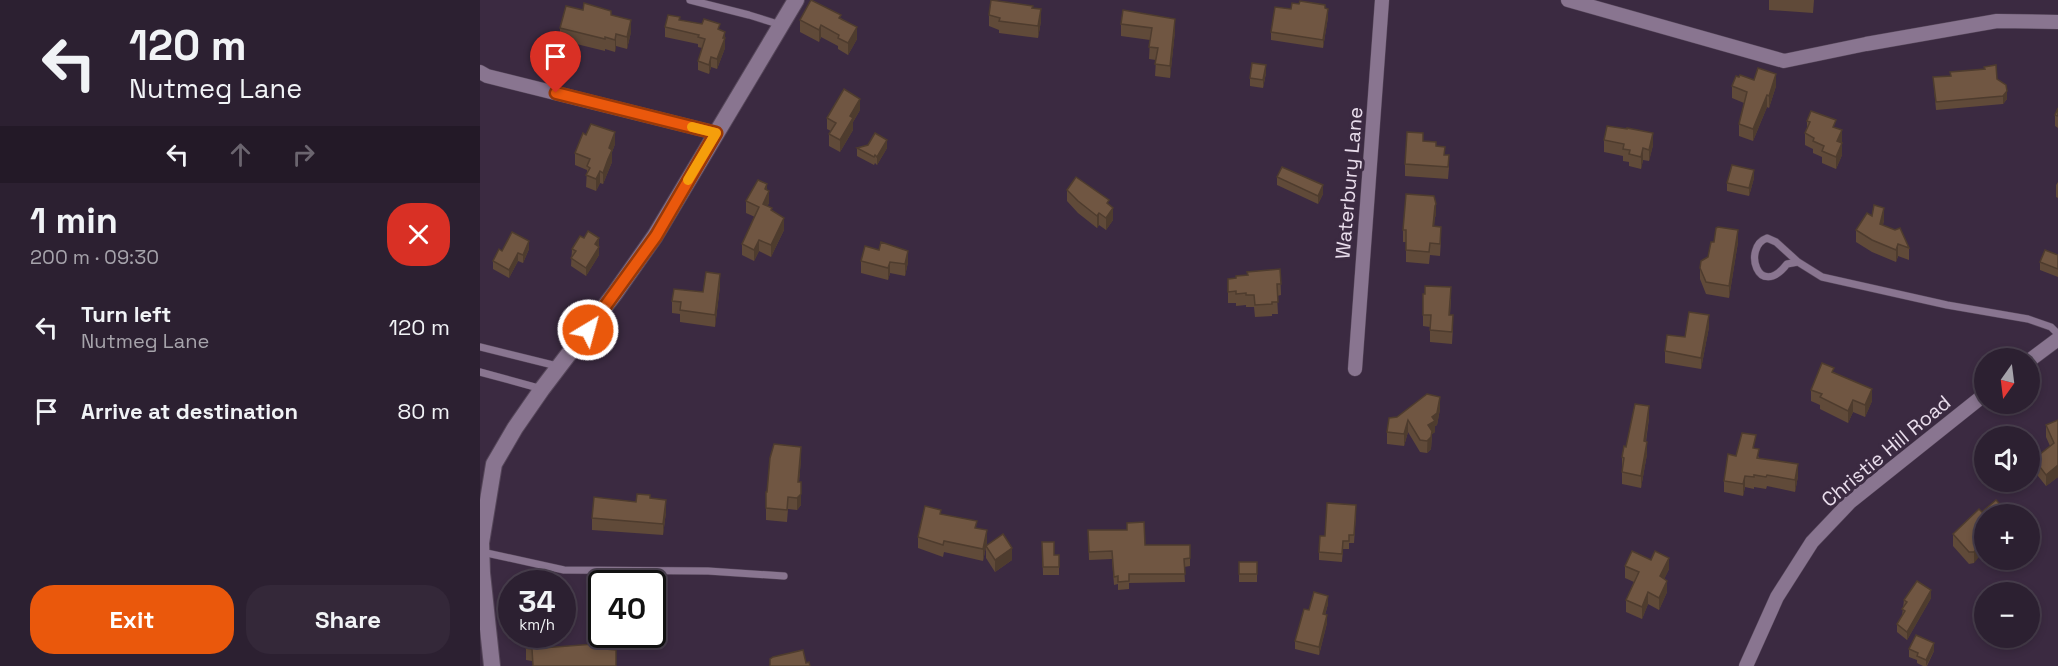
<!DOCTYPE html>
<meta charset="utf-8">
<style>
body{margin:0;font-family:"Space Grotesk",sans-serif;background:#342839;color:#f1f3f6;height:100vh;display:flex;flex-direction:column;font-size:22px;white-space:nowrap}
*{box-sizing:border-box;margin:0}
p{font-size:20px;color:#a6a3ab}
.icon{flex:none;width:33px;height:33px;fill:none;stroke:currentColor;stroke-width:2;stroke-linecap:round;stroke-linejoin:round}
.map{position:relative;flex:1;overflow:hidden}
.sheet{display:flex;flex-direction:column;background:#2c2031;width:480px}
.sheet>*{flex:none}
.guide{background:#2c2031;color:#f1f3f6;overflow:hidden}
.needle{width:39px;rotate:194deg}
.fabs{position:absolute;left:1494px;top:348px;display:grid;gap:12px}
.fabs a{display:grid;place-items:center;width:66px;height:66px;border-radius:50%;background:#2c2031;box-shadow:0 3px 9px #0003,0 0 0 2px #483e4d;font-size:30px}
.speed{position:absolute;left:18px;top:570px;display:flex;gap:12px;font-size:30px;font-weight:700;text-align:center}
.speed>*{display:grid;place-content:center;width:78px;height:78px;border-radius:50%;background:#2c2031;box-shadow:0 3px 9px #0003,0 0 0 2px #483e4d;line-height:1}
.speed small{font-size:15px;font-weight:400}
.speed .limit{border:3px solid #111;border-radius:9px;background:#fff;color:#111}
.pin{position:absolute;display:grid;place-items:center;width:51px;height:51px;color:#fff;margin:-62px -26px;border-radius:50% 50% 50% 0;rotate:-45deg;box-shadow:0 0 6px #0007}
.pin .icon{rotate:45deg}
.me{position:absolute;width:66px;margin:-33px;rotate:37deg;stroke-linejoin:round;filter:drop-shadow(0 0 4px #0008)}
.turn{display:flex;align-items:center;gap:21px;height:126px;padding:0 30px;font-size:27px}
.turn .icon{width:78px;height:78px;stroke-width:2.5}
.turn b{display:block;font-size:42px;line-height:51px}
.lanes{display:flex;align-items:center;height:57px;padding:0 30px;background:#0003;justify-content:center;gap:30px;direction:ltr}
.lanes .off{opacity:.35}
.round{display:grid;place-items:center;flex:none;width:63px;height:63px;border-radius:24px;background:#342839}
.summary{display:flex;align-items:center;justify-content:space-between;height:102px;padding:0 30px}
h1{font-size:36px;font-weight:800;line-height:45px}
.action{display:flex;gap:12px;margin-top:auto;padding:12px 30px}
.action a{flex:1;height:69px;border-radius:24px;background:#ea580c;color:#fff;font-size:24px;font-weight:800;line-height:69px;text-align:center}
.action a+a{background:#342839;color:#f1f3f6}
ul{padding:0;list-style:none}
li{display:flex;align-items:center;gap:18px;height:84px;padding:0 30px}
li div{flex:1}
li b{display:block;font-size:22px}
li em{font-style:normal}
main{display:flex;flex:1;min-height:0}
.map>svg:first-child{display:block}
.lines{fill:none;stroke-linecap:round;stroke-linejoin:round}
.service-casing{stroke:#56475a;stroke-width:8}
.minor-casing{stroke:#56475a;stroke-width:15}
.tertiary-casing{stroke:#56475a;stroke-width:18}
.service{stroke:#897590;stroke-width:7}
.minor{stroke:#897590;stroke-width:14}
.tertiary{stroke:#897590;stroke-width:16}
.wall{fill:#604a39}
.shaded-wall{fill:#4e3c2e}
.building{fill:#705642;stroke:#4e3c2e;stroke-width:1.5}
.route-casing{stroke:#983908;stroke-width:15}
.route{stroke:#ea580c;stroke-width:10}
.slow{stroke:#f59e0b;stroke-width:10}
.labels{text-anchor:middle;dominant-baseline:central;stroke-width:6;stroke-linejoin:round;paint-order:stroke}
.street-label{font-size:20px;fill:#e9ddec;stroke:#3b2a41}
</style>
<main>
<section class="sheet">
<div class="guide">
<div class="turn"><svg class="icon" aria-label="left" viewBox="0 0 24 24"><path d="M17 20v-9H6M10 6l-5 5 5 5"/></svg><div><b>120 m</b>Nutmeg Lane</div></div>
<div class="lanes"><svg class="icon" aria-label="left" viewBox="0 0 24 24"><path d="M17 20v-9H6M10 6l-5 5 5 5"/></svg><svg class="icon off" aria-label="ahead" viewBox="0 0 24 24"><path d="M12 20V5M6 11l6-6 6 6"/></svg><svg class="icon off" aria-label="right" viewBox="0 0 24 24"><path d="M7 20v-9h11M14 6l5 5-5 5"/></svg></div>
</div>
<div class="summary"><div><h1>1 min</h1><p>200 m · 09:30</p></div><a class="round" style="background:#d93025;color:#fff"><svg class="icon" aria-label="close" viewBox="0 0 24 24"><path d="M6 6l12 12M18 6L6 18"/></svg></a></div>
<ul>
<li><svg class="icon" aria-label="left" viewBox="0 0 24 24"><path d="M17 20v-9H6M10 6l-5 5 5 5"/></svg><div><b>Turn left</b><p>Nutmeg Lane</p></div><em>120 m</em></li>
<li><svg class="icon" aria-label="arrive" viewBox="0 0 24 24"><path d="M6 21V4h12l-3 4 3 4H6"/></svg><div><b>Arrive at destination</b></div><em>80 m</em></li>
</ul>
<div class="action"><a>Exit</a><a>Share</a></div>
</section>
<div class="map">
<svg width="1578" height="666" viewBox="0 0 1578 666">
<rect width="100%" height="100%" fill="#3b2a41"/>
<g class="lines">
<defs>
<g id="service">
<path d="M210 0 269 15 301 25"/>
<path d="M1318 262 1307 264C1278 301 1262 247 1287 238L1296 242 1318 262 1342 277 1467 305 1548 319 1571 327 1578 334"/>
<path d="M0 347 77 366"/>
<path d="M0 372 62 389"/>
<path d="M2 552 84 570 228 571 304 576"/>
</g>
<g id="minor">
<path d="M1088 0 1304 61 1386 44 1517 21 1578 22"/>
<path d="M0 72 7 76 236 133"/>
<path d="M1550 360 1578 339"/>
<path d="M875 369 902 0"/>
<path d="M1266 666 1297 597 1332 542 1370 502 1504 395"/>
</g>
<path id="tertiary" d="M12 666 2 573 1 543 14 464 35 428 62 389 135 293 175 236 316 0"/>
</defs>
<use href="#service" class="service-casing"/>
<use href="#minor" class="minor-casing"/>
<use href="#tertiary" class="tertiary-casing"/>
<use href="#service" class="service"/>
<use href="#minor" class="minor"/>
<use href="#tertiary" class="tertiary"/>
</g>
<g class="wall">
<path d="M1289 0H1334L1333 13 1289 10Z"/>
<path d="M553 8 561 21 558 38 519 33V30L509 26V15Z"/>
<path d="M845 8 848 17 843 48 791 40V32L811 9Z"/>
<path d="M103 10 131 15 151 32 147 49 136 46 135 52 125 49V51L80 40V28Z"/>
<path d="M361 18 377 39 368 55 358 49V46L341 37 339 42 320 32V20Z"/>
<path d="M200 20 245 32V48L237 69 231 67 229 74 218 70V61L222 48 218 47V44L185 37V27Z"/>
<path d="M641 24 695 31 690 78 675 76 676 60 669 59 670 40 641 36Z"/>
<path d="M786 73 783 88 770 86V78Z"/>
<path d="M1453 77 1517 79 1527 99 1523 104 1456 110Z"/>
<path d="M1252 86H1296L1289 108 1287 107 1273 141 1259 136V124L1264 103 1252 98Z"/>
<path d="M1578 108V128L1575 126V115Z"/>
<path d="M380 110 373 122V130L360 152 349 146V134L351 131 347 129V118Z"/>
<path d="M1327 121 1356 128 1362 142V155L1356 169 1342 163V157L1333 153V149L1325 145V133L1327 128Z"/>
<path d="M1124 140 1173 145 1169 161 1163 160 1161 169 1149 166V162L1143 161V156L1124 152Z"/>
<path d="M943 141 956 146 969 167 968 179 925 176V164Z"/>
<path d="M135 144 132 152V162L123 184 120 183 116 191 106 187 107 170 95 165V153Z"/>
<path d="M377 148H407L397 165 395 163 394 165 377 156Z"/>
<path d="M797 177 843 194 838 204 797 185Z"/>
<path d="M1274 178 1269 196 1247 191V183Z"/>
<path d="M1578 182V198L1576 197V185Z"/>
<path d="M587 190 629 205 633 220 626 230 619 225 617 228 598 213 587 201Z"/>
<path d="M287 191 289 203 287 206 292 210 304 230 291 257 279 251 274 261 262 255V244L275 217 266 213V201Z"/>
<path d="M956 216 955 217 954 226 961 239 960 256 950 255 949 264 926 262V242H923V230Z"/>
<path d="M1392 216 1404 220 1403 225 1429 248V260L1418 256 1416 262 1392 252 1376 242V230Z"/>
<path d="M1258 242 1249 298 1226 294 1220 279V268Z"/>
<path d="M119 246V255L106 276 91 266 92 249Z"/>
<path d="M49 249 43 263 38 261 29 278 13 269V261L22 251Z"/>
<path d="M1578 255V277L1560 270V262Z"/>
<path d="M381 261 428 262 425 276 410 273 408 280 381 273Z"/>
<path d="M800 269 801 295 797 296 798 314H792V316L775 317 774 307H766V305L756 306V303H748V279L756 278 767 275Z"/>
<path d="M240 286 235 327 200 322V314L192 313V301Z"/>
<path d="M943 294 971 299 970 315 973 327 972 344 950 342V327L943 326Z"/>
<path d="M1229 327 1221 369 1185 363V351L1205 337Z"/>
<path d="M1354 372 1392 401 1385 417 1373 412 1368 423 1340 409V405L1331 401V390Z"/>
<path d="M960 409 957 425 955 426V432L952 434 951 449 947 453 940 452 928 432 924 446 907 444V432L917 417Z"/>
<path d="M1169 418 1166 442 1167 454 1161 488 1142 484V457L1146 447Z"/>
<path d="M1578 420V477L1566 486 1554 471V459L1570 446 1566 437V425Z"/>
<path d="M1275 448 1279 458 1318 476 1315 492 1287 486 1286 489 1274 487V489L1265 487 1263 496 1244 492V481L1256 456Z"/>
<path d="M321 459 319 482 321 505 317 510 308 509 307 522 286 520V492H287Z"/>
<path d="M170 499 186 512 183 535 112 530V518L156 502Z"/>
<path d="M876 513 874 543H869V549H863L862 562 839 560V552L845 536Z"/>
<path d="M461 514 497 528 507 542 506 546 532 560 515 572 506 558V547L503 561 464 552 463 557 438 548V537Z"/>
<path d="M1504 514 1494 563 1489 564 1473 546V534Z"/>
<path d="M608 530 665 545H710V566L704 567 705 582 649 583V589L638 590V584L634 585 632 559 609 560Z"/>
<path d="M562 542 574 555H579V575H563Z"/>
<rect x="759" y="562" width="18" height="20"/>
<path d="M1145 566 1189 569 1184 579 1187 592 1179 610 1168 604 1162 619 1146 612V600L1154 582 1145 578Z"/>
<path d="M1451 598 1427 640 1417 632V624L1422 616 1424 600Z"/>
<path d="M848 604 845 615 847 623 839 655 815 649V641L829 610Z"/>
<path d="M46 634H63L52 661 46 660Z"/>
<path d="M1429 649 1454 651 1447 666H1443L1437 663V660L1429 657Z"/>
</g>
<g class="shaded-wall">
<path d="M561 9V21L558 38V26Z"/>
<path d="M848 9V17L843 48V40Z"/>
<path d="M695 19V31L690 78V66Z"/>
<path d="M151 20V32L147 49V37Z"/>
<path d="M341 25V37L339 42V30Z"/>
<path d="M377 27V39L368 55V43Z"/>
<path d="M245 32V48L237 69V59Z"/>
<path d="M136 34V46L135 52V40Z"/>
<path d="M231 57V67L229 74V65Z"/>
<path d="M786 65V73L783 88V80Z"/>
<path d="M1296 74V86L1289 108V96Z"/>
<path d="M1527 91V99L1523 104V96Z"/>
<path d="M1287 95V107L1273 141V129Z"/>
<path d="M380 99V110L373 122V130L360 152V140L370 116Z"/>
<path d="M1362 130V142L1357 153V141Z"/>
<path d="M135 132V144L132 152V162L123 184V173L129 148Z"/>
<path d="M1173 133V145L1169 161V150Z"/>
<path d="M407 140V148L397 165V157Z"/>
<path d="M1362 143V155L1356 169V157Z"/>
<path d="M1163 148V160L1161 169V157Z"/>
<path d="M1274 170V178L1269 196V188Z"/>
<path d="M120 171V183L116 191V179Z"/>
<path d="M287 184V194L289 191V203L283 216V204L285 189Z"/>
<path d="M843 185V194L838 204V196Z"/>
<path d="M956 204V216L955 217 953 238 955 206Z"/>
<path d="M633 208V220L626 230V218Z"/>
<path d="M1404 208V220L1400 235V224Z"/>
<path d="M619 213V225L617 228V216Z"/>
<path d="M304 218V230L291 257V245Z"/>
<path d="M1258 230V242L1249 298V286Z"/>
<path d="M119 238V246L115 253V244Z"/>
<path d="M279 240V251L274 261V250Z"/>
<path d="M49 241V249L43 263V255Z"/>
<path d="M1418 244V256L1416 262V250Z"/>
<path d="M119 247V255L106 276V268Z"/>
<path d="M428 251V262L425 276V264Z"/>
<path d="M38 253V261L29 278V270Z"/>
<path d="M410 262V273L408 280V268Z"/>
<path d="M240 274V286L235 327V315Z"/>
<path d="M1229 315V327L1221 369V358Z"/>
<path d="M1392 389V401L1385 417V405Z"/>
<path d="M960 397V409L957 425 955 426V432L952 434 951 449 947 453 948 425Z"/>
<path d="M1373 400V412L1368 423V411Z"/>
<path d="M1169 406V418L1164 453V441Z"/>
<path d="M928 420V432L924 446V434Z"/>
<path d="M1167 442V454L1161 488V476Z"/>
<path d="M321 447V459L318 494V482Z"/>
<path d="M1318 464V476L1315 492V480Z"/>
<path d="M1578 465V477L1566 486V475Z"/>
<path d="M1265 476V487L1263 496V484Z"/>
<path d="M321 494V505L317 510V498Z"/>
<path d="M186 500V512L183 535V524Z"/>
<path d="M507 530V542L503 561V549Z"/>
<path d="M1504 539V551L1494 563V552Z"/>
<path d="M532 548V560L515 572V560Z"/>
<path d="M1189 558V569L1180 588V576Z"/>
<path d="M1187 581V592L1179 610V598Z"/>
<path d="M1451 590V598L1427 640V632Z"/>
<path d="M1168 592V604L1162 619V607Z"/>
<path d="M848 596V604L843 622V614Z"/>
<path d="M847 615V623L839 655V647Z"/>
<path d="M1454 643V651L1446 666V660Z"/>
</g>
<g class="building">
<path d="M331 0 361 15 359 18 377 27 368 43 358 38 359 35 341 25 339 30 320 20Z"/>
<path d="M511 0 553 6 552 8 561 9 558 26 519 21 520 18 509 15Z"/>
<path d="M820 1 845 5V8L848 9 843 40 791 32 795 7 811 9 812 3 819 4Z"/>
<path d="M104 3 131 11V15L151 20 147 37 136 34 135 40 125 37V39L80 28 86 6 103 10Z"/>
<path d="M643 10 695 19 690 66 675 64 678 48 669 47 672 28 641 24Z"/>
<path d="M188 15 200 17 199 20 222 24 224 19 240 24 238 29 245 32 243 38H245L237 59 231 57 229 65 218 61 225 39 218 37 219 35 185 27Z"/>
<path d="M772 63 786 65 783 80 770 78Z"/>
<path d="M1516 65 1517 79 1526 85 1527 91 1523 96 1456 102 1453 77 1471 76 1470 72 1505 69 1504 67Z"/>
<path d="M1278 68 1296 74 1289 96 1287 95 1273 129 1259 124 1267 92 1252 86 1256 76 1259 77 1260 75 1274 80Z"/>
<path d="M364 89 380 99 370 116 373 118 360 140 349 134 356 123 347 118Z"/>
<path d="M1578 108V116L1575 115Z"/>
<path d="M1331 111 1356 120 1353 127 1362 130 1357 141 1362 143 1356 157 1342 151 1344 146 1333 141 1334 138 1325 133 1330 122 1327 121Z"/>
<path d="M111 124 135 132 129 148 132 150 128 159 123 173 120 171 116 179 106 175 110 168 107 166 110 159 95 153 103 133 106 135Z"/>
<path d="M1127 126 1147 129V128L1173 133 1169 150 1163 148 1161 157 1149 154 1150 150 1143 149 1144 144 1124 140Z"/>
<path d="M927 132 943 133V141L956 142V146L965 147 964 155H969L968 167 925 164Z"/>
<path d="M395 133 407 140 397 157 395 155 394 157 377 148 388 145Z"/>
<path d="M1252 165 1274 170 1269 188 1247 183Z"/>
<path d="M802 167 843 185 838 196 797 177Z"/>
<path d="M596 177 629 200 627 203 633 208 626 218 619 213 617 216 598 201 587 190Z"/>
<path d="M278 180 287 184 285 189 289 191 283 204 292 208 291 210 304 218 291 245 279 240 274 250 262 244 279 207 266 201Z"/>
<path d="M926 194 954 196 956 204 955 206 953 226 961 227 960 244 950 243 949 252 926 250V230H923Z"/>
<path d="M1394 205 1404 208 1400 224 1415 230 1420 228 1429 248 1418 244 1416 250 1392 240 1376 230 1387 213 1392 216Z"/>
<path d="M1238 227 1258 230 1249 286 1226 282 1220 268 1221 261 1228 257 1231 242H1234L1236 228Z"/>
<path d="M108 231 119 238 115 244 119 247 106 268 91 258 96 251 92 249 100 236 104 238Z"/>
<path d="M32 232 49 241 43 255 38 253 29 270 13 261 19 249 22 251Z"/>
<path d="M401 242 428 251 425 264 410 262 408 268 381 261 385 246 399 250Z"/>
<path d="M1565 250 1578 255V269L1560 262Z"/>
<path d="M800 269 801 284H797L798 302H792V304L775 305 774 295H766V293L756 294V291L748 292V279L756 278V276L768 275 767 272Z"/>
<path d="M226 272 240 274 235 315 200 310 201 302 192 301 194 289 223 292Z"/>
<path d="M945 286 971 287 969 315H973L972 332 950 330 951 315H943V294H945Z"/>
<path d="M1209 312 1229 315 1221 358 1185 351 1187 335 1205 337Z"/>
<path d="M1342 363 1354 368 1352 372 1392 389 1385 405 1373 400 1368 411 1340 397 1342 394 1331 390Z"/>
<path d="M947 394 960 397 957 413 952 417 955 421 948 425 952 431 951 437 947 441 940 440 928 420 924 434 907 432 909 418 917 417Z"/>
<path d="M1155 404 1169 406 1164 441 1167 442 1161 476 1142 472 1144 458 1142 457 1144 446 1146 447Z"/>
<path d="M1578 420V465L1566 475 1554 459 1574 443 1566 425Z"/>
<path d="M1262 433 1276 435 1273 448 1279 449 1277 458 1318 464 1315 480 1287 475 1286 477 1274 475V477L1265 476 1263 484 1244 481 1248 454 1256 456Z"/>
<path d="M294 444 321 447 318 482H321V494L317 498 308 497 307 510 286 508V492H287L290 458Z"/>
<path d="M157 494 170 495V498L186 500 183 524 112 518 114 497 156 502Z"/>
<path d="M1516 500 1529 514H1504V539L1494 552H1489L1473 534 1499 509 1502 512Z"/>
<path d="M847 503 876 505 874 535H869V541H863L862 554 839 552 840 536H845Z"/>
<path d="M445 506 461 510 460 514 497 521 495 528 507 530 503 549 464 541 463 545 438 537Z"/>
<path d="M664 522 665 545H710V558L704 559 705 574H649V581L638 582V576L634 577 632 551 609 552 608 530H647V523Z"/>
<path d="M523 534 532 548 515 560 506 546Z"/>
<path d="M562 542H574V555H579V567H563Z"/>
<path d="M1152 551 1171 560 1175 551 1189 558 1180 576 1187 581 1179 598 1168 592 1162 607 1146 600 1159 572 1145 566Z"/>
<rect x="759" y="562" width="18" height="12"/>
<path d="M1437 581 1451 590 1427 632 1417 624 1425 611 1422 609 1427 602 1424 600Z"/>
<path d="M834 592 848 596 843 614 847 615 839 647 815 641 824 609 829 610Z"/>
<path d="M46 634H63V648L114 644V648L136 650V666H53L52 649 46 648Z"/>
<path d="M1436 635 1454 643 1446 660 1437 656 1438 653 1429 649Z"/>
<path d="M323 650 326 663 329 662 330 666H290V659L293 657Z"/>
</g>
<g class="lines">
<defs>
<path id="route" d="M76 93 236 133 176 236 108 330"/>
</defs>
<use href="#route" class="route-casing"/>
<use href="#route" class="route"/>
<path class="slow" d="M208 180 236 133 212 127"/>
</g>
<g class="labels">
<g class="street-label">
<text transform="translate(869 183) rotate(-85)">Waterbury Lane</text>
<text transform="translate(1406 451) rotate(-40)">Christie Hill Road</text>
</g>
</g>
</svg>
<div class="fabs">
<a><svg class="needle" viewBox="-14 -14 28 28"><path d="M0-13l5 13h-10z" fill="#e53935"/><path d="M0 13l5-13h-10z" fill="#a6a3ab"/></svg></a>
<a><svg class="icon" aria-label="sound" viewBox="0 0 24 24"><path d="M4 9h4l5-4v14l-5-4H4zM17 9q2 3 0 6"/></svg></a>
<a>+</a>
<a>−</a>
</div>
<div class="speed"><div>34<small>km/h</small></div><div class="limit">40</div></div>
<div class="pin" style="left:76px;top:93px;background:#d93025"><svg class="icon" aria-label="arrive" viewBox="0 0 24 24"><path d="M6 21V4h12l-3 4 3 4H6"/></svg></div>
<svg class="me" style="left:108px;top:330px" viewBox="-20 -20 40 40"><circle r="17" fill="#ea580c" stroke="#fff" stroke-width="3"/><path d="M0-11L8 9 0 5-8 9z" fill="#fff"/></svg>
</div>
</main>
